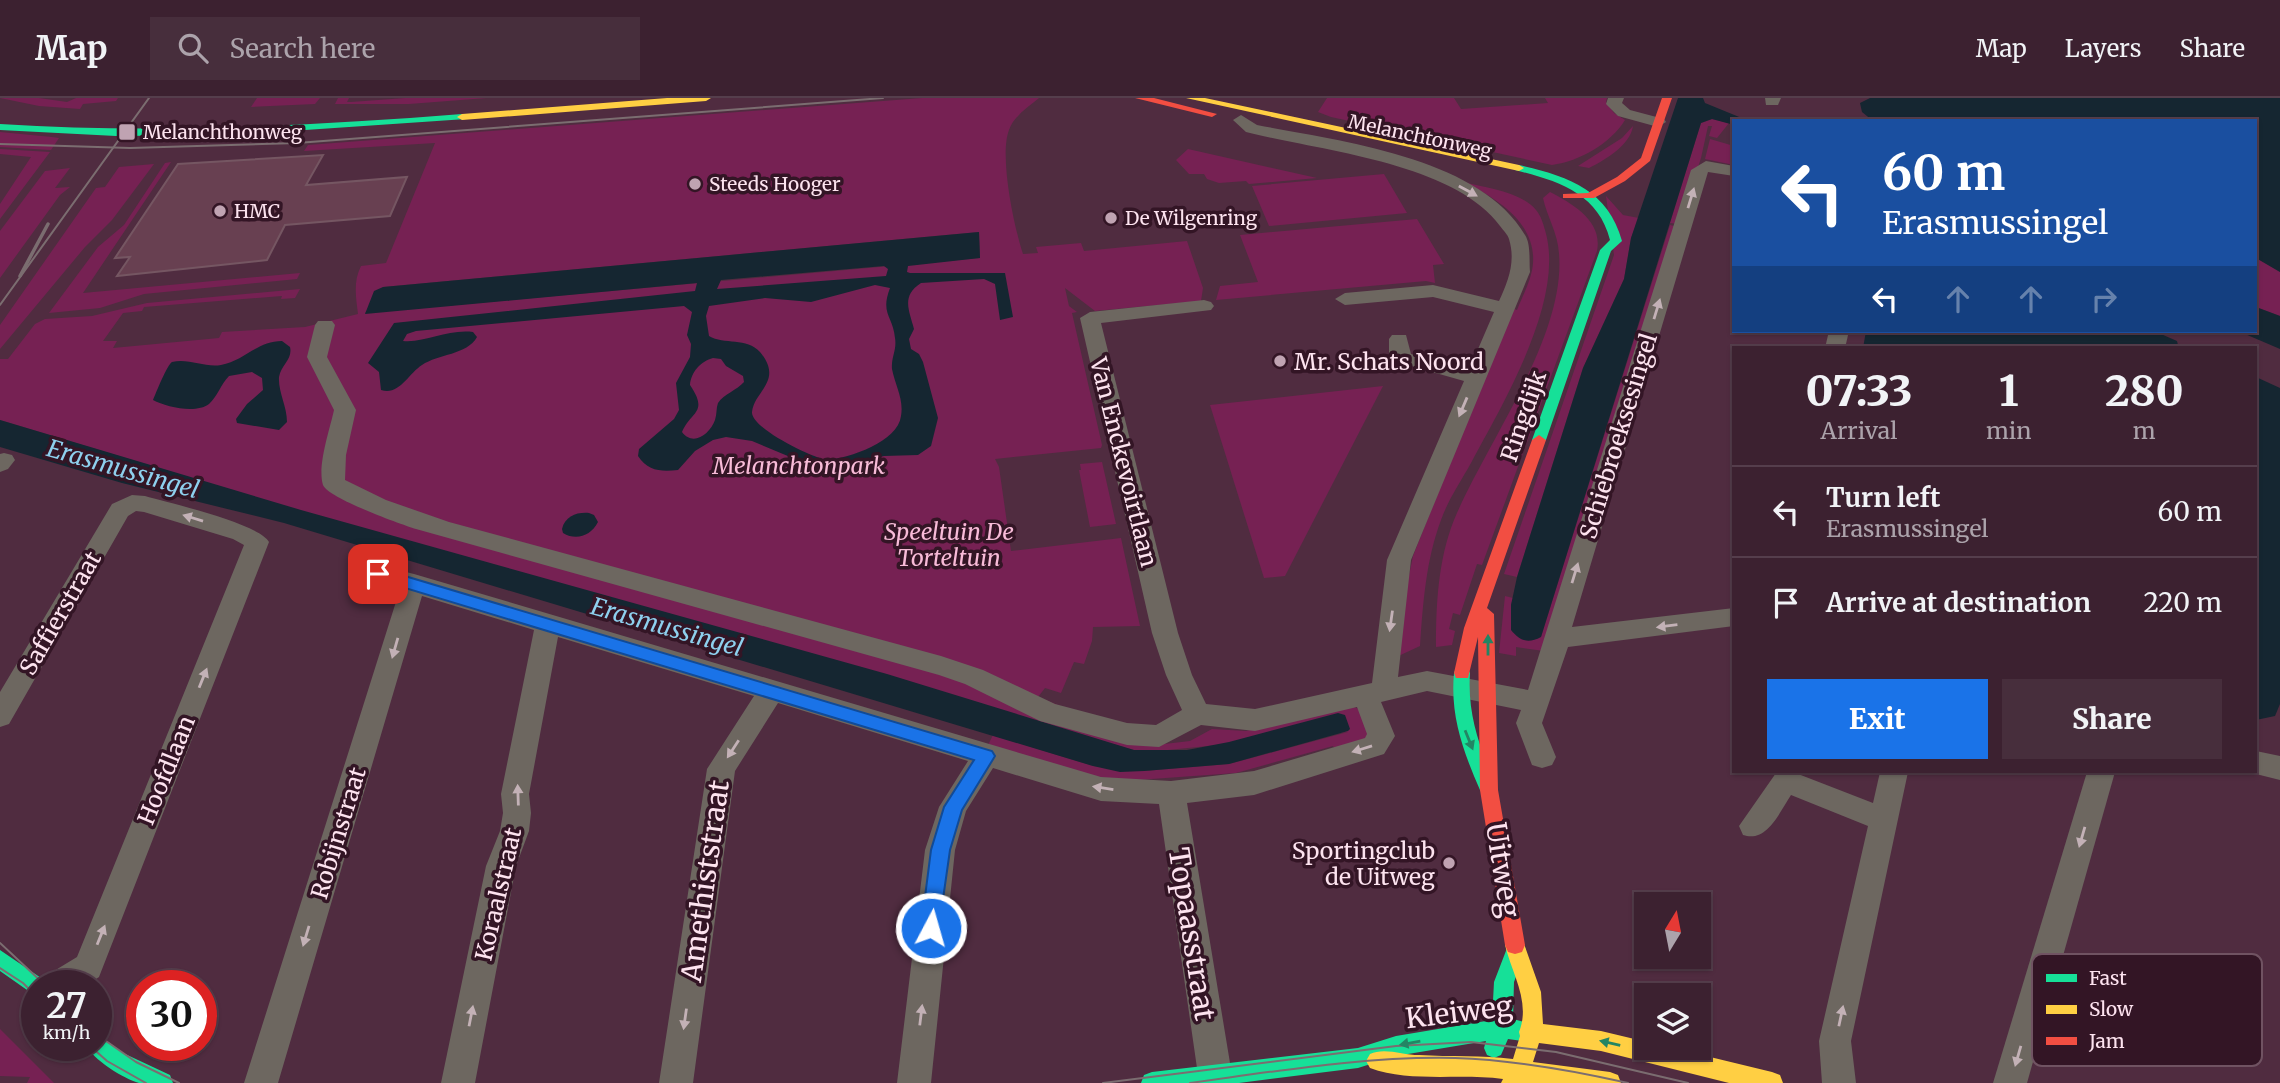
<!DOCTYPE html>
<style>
body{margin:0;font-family:Merriweather,serif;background:#472e3c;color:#f1f3f6;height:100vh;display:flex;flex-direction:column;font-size:26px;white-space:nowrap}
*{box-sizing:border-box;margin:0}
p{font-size:23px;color:#aca3ab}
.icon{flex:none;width:38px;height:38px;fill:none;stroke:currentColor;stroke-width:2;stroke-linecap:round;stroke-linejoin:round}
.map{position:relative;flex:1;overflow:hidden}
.details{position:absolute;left:1732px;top:248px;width:525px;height:427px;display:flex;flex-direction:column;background:#3c2130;border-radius:0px;box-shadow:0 2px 5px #0004,0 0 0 2px #553e4c}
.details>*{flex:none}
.guide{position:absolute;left:1732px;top:21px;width:525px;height:214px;border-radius:0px;box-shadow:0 2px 5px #0004,0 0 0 2px #553e4c;background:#1a4fa0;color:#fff;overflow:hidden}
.needle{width:46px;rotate:10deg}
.buttons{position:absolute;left:1634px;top:794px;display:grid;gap:14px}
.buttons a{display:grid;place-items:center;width:77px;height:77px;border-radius:0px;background:#3c2130;box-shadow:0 2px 5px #0004,0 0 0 2px #553e4c;font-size:35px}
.speed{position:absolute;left:21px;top:872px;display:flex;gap:14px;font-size:35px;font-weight:700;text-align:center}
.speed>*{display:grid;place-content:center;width:91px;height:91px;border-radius:50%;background:#3c2130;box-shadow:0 2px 5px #0004,0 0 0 2px #553e4c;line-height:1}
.speed small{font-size:18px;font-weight:400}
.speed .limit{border:10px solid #d22;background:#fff;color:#111}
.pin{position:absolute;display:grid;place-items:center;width:60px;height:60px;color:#fff;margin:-30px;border-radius:14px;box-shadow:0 4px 10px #0006}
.me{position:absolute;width:77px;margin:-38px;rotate:6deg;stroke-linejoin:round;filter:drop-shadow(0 0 5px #0008)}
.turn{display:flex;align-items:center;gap:24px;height:147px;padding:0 35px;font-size:32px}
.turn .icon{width:91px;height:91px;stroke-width:2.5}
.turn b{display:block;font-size:49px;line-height:60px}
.lanes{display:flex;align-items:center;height:66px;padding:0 35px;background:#0003;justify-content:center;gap:35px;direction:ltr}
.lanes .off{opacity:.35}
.eta{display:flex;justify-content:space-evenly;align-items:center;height:119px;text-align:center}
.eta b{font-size:42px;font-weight:800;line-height:49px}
.cta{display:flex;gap:14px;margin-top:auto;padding:14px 35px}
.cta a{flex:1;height:80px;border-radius:0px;background:#1a73e8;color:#fff;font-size:28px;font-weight:800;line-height:80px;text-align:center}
.cta a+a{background:#472e3c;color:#f1f3f6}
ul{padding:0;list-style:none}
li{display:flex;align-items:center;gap:21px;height:91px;padding:0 35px;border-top:2px solid #553e4c}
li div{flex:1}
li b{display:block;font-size:26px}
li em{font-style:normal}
header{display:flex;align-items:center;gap:42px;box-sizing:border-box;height:98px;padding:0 35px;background:#3c2130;border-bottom:2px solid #553e4c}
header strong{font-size:33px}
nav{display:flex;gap:38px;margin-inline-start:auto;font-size:24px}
.search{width:490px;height:63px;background:#472e3c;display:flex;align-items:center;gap:18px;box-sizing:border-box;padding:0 24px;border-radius:0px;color:#aca3ab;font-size:26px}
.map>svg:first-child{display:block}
.green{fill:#762153;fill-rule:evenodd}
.water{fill:#152631;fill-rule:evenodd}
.building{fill:#684051;stroke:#755662;stroke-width:2}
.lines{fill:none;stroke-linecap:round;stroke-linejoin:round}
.street{fill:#6d6760;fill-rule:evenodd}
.fast{fill:#16e098;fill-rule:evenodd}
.slow{fill:#ffcf43;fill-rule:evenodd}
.jam{fill:#f24e42;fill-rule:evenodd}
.tram{stroke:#7b6d70;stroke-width:2}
.rail{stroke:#7b6d70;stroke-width:3.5}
.oneway{fill:#c3b1b6}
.oneway2{fill:#238564}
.route{fill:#1a73e8;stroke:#114b97;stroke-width:2}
.poi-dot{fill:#c0a3b2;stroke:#331525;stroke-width:2.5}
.labels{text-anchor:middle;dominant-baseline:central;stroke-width:7;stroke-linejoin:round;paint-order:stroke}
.far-poi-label{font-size:19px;fill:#fde3ef;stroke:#331525;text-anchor:start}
.far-street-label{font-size:19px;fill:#fde3ef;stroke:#331525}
.poi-label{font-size:23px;fill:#fde3ef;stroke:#331525;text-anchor:start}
.street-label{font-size:23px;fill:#fde3ef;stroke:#331525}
.park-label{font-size:23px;font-style:italic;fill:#f8bbd8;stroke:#331525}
.water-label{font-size:24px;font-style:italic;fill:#8ed0ee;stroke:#331525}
.near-street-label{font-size:28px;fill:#fde3ef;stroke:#331525}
.key{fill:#331525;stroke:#705362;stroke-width:2}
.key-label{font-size:19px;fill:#fde3ef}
</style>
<header>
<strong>Map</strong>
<div class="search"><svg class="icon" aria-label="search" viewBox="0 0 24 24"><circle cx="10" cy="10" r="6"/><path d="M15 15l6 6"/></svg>Search here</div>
<nav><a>Map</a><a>Layers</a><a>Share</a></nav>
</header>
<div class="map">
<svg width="2280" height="985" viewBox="0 0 2280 985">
<rect width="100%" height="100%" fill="#502c40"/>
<g class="green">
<path d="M0 0H39L67 4 76 0H118L116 3 83 6 80 11 39 8Z"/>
<path d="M257 0H320L315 6 251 9Z"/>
<path d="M338 0H349L347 4H351L405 0H487L409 6H335Z"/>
<path d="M922 0H1039C1028 9 1014 18 1009 32 999 58 1014 129 1023 156L1038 155 1036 149 1081 145 1084 153 1187 143 1203 190 1201 203 1095 213 1065 190 1069 208 1077 214 1072 215 1102 347 1101 350 995 361 999 369 1011 453 1121 440 1140 528 1093 529 1092 543 1084 566 1074 564 1061 595 1045 590 1038 599 1156 647 1190 643 1212 631 1246 633 1348 607 1362 612 1374 630 1365 644 1336 653 1333 648 1236 675 1123 683 1095 678 988 647 993 637 1093 668 1144 673 1229 666 1348 634 1148 654 1134 652 1048 628 927 603 0 322V261H8L35 226 45 221 92 218 147 205 300 191 295 200 281 201 282 198 144 209 142 213 123 215 103 243H117L113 250 219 240 222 234 305 229 358 216C356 199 353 184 361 168L386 165 435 45 304 53 308 47ZM979 134 980 160 365 215 383 189Z"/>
<path d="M1327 0H1454L1461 11 1548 5 1545 0H1607L1606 4 1614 15 1625 22C1610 46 1580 63 1552 67L1331 19 1318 14Z"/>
<path d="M1712 21 1729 25 1717 40 1709 38 1712 28H1708L1701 60 1679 126 1670 125 1701 25Z"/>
<path d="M1633 28C1630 47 1607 61 1589 70L1578 68 1622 40Z"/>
<path d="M0 34 52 39 59 40 51 52 0 49Z"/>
<path d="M1710 41 1734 48V67L1705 61Z"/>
<path d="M0 51 50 54 0 121V106L31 59 0 56Z"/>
<path d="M1188 51 1317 80 1249 86 1246 83 1219 85 1207 81 1204 76H1189L1176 62Z"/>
<path d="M171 64 83 195 300 175 297 181 144 196 100 210 49 215 98 149 124 127 165 65Z"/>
<path d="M154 66 112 122 85 149 0 251V227L96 90 105 89 119 69Z"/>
<path d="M70 70 55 90 70 89 60 97 0 180V133L45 73Z"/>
<path d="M1384 76 1407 115 1269 128 1252 88Z"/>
<path d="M1463 84C1486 90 1520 93 1536 112 1541 118 1543 125 1545 132 1566 201 1503 305 1471 365 1461 383 1448 402 1441 422 1426 462 1423 505 1420 548L1392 561 1413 458 1511 210 1517 212C1523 197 1532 181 1533 165 1536 124 1495 99 1463 84Z"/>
<path d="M1550 94C1573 106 1603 123 1597 153L1482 467 1477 466 1460 517 1453 515 1449 531 1455 533 1452 547 1436 549C1436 507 1438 462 1454 422 1485 347 1566 239 1559 156 1558 135 1547 119 1543 100Z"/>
<path d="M1606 98 1623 117 1639 120 1631 140 1624 181 1583 270 1517 479 1504 476 1614 157Z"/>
<path d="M1417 121 1444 166 1433 167 1435 185 1426 183 1216 202 1220 188 1258 184 1240 137Z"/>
<path d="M1670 127 1678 129 1544 553 1516 549V558L1499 555 1505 498 1513 500 1511 507 1541 539Z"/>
<path d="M2256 160 2280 174V218L2256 209Z"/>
<path d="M1383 288 1285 478 1264 480 1210 307Z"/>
<path d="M1102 364 1116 426 1090 429 1079 372H1081L1080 366Z"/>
<path d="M0 931 54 985H27L30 979 0 978Z"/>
</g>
<g class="water">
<path d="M1678 0H1703L1705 5 1749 23H1734V27L1712 21 1701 25 1541 539C1528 546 1520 543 1511 532V507L1517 479 1583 270 1624 181 1631 140Z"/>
<path d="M1870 0H2280V174L2256 160V23H1873L1862 14 1860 5Z"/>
<path d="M979 134 980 160 908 168 907 174 910 175H1005L1013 219 1000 222 995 186 984 181 921 185C901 198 909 212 914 231L909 241 911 251 919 256 923 264 938 320 931 348 918 357 884 358 830 372 819 371 752 343 726 339 713 342 695 353 678 372C661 374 648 373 638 358L639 351 674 321 679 312 676 285 690 259 691 246 687 237 692 214 684 208 416 233 407 236 403 243C426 245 447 231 473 234L477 239C467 257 438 256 422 267 408 276 399 298 381 292L379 274 368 265 394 225 695 193 697 185 365 216 374 193 383 189ZM884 168 888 171 886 178 717 191 721 182ZM875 187 890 190C880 216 893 218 895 240 897 252 891 259 892 271 895 287 904 301 901 318 898 344 849 360 827 362 811 359 751 330 752 314 754 293 784 283 760 254 747 239 724 247 709 238L706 218 709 208 765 200 811 204ZM713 260 721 261 726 268 743 278 744 284C737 292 724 296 718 305 716 310 717 316 715 322 710 336 693 349 682 334 691 313 709 315 690 287 691 274 701 263 713 260Z"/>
<path d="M2256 209 2280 218V251L2238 233H2256Z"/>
<path d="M1866 233H2154L2177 243 2178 247 2185 250H1863Z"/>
<path d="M282 243 290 249C293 261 281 267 279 279 278 294 287 308 287 324L279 332 237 325 236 321 247 306 263 292 262 280 252 274 229 278C221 286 217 299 209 306 196 316 166 309 153 302 156 295 167 267 172 264 189 260 205 270 221 267 244 263 257 243 282 243Z"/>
<path d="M2256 279 2280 290V606L2275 618 2256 622Z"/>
<path d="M0 322 301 412 887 576 1134 652H1187L1229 644 1338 615 1345 617 1350 631 1348 633 1229 666 1144 673 1120 674 1093 668 284 425 122 385 0 349Z"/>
<path d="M589 415 594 417 598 424C591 438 576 443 563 435L562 431C565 418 577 414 589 415Z"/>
</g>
<path class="building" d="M323 57 306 87 407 79 390 118 285 127 267 162 117 178 130 159 115 160 178 66Z"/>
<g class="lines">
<g class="street">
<path d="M1608 0H1624L1622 5 1630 12 1664 21 1666 24 1658 29 1618 18 1606 6Z"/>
<path d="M1765 0H1781L1778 7H1766Z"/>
<path d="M1241 17 1257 27C1339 43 1480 59 1525 137 1531 146 1529 163 1530 174L1411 462 1398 579 1427 573 1528 592 1691 72 1706 63 1734 68V78L1708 74 1572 529 1734 510V528L1568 549 1542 625 1556 659 1552 667 1542 670 1532 667 1516 625 1521 612 1427 593 1381 604 1395 638 1384 656 1254 697 1187 705 1232 977 1228 985H1202L1198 977 1159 706 1101 703 993 670 966 713 955 752 931 985H897L925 752 939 709 968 663 778 605 735 673 693 985H659L707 671 754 598 558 539 529 696 531 715 529 733 516 768 475 985H441L486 768 500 733 503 715 501 696 534 532 422 498 278 985H244L400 491 369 482 366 476 369 470 378 467 414 476 1101 679 1171 683 1254 673 1365 640 1367 636 1357 609 1255 633 1201 627 1159 649 1127 647 1040 623 965 586 939 577 416 431C400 426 328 400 323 387 317 368 330 331 334 312L307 259 315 227 318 223H332L335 227 327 259 356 312 346 357 345 382 386 402 449 424 941 558 983 572 1055 606 1127 625 1156 627 1182 612 1166 577 1152 535 1080 220 1090 214 1204 202 1211 204 1214 208 1211 212 1101 225 1178 535 1192 577 1206 606 1255 611 1372 585 1387 462 1464 283 1397 264 1389 257V241L1392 237H1406L1411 256 1469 272 1494 214 1433 199 1345 207 1335 201 1345 195 1433 187 1499 203C1508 183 1516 164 1509 141 1508 137 1503 132 1500 128 1453 64 1319 53 1246 34L1233 22Z"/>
<path d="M1829 233H1849L1845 250H1825Z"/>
<path d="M4 355 12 357 15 362 8 371 0 374V356Z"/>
<path d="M132 397 145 398C169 405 258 425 269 444L99 879 87 887H44L49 876 77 859 244 447 233 441 144 414 136 413 128 418 9 626 0 629V594L112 406Z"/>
<path d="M2256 653 2280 658V682L2248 674H2256Z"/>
<path d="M1793 674 1873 705 1880 674H1908L1851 943 1856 985H1822L1819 943 1868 728 1791 697C1779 715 1767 745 1743 737L1739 728 1776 675Z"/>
<path d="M2087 674H2115L2027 985H1993Z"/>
</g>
<g class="fast">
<path d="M462 16 467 19 466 21 231 37 116 38 0 32V26C155 36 308 28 462 16Z"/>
<path d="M1519 67C1567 78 1608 91 1622 143L1611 153 1546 342 1539 347 1532 342 1600 152 1610 142C1598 95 1558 83 1515 72V68Z"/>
<path d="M1462 568 1468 570 1470 575C1467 618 1481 653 1498 692L1495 697 1489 700 1483 697 1480 692C1463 653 1450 618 1454 575L1456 570Z"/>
<path d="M1516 843 1523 845 1526 852 1514 884 1513 921 1536 927 1539 934 1536 941 1529 944 1508 941 1501 957 1494 960 1487 957 1484 950 1486 943 1396 958 1358 970 1239 985H1141L1144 977 1152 974 1358 950 1396 938 1492 922 1494 884 1509 845Z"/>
<path d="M0 852 44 882 46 887H37V899L0 873Z"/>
<path d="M96 935 123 955 170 977 173 985C163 985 149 985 139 985 124 981 92 961 86 947H96Z"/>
</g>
<g class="slow">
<path d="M667 0H711L706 3 462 22 457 19 462 16Z"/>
<path d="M1186 0H1205L1519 67 1524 70 1519 73Z"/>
<path d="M1515 838 1522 840 1541 894 1543 926 1601 933 1647 944V950H1673L1772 974 1780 977 1783 985H1729L1601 953 1539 945 1533 964 1610 974 1618 977 1621 985H1501L1503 981C1460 975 1410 985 1370 970L1366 963 1370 956C1384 949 1403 957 1419 957 1451 959 1481 957 1513 961L1520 938 1519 934C1531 904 1512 876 1505 847L1508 840Z"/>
</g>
<g class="jam">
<path d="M1135 0H1154L1217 16 1212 19Z"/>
<path d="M1662 0H1672L1650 63 1625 83 1594 100H1563V96L1588 95 1617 79 1641 60Z"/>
<path d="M1539 337 1546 342 1487 510 1494 516 1498 692 1525 847 1522 854 1515 856 1508 854 1505 847 1480 692 1478 539 1468 580H1456L1454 575 1464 530 1532 342Z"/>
</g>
<g class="tram">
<path d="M0 46 130 50 297 45 883 0"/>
<path d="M0 207 149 0"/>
<path d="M0 845 45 887"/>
<path d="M0 870 23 885 37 899"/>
<path d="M96 936 136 964 179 985"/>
<path d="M89 947 107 963 146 985"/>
<path d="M1103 985 1396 948 1471 944 1556 954 1688 985"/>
<path d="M1190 985C1278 973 1366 958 1455 960 1514 962 1571 972 1628 985"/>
</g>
<path class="rail" d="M20 178 48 126"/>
</g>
<defs><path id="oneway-solid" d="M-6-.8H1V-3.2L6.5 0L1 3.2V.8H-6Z" transform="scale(1.75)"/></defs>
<g class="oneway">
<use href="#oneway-solid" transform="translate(1468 93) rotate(29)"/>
<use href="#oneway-solid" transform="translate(1691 100) rotate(-73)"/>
<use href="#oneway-solid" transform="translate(1657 211) rotate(-73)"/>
<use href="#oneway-solid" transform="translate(1463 309) rotate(113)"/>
<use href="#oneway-solid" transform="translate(193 420) rotate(-163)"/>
<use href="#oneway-solid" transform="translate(1575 475) rotate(-73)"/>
<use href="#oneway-solid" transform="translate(1391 523) rotate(98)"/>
<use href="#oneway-solid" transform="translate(1667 528) rotate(173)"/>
<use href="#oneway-solid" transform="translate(395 550) rotate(106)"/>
<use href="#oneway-solid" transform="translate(203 580) rotate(-68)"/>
<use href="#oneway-solid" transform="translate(733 651) rotate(123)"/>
<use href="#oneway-solid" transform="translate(1362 651) rotate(163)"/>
<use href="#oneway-solid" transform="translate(1103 690) rotate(-171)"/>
<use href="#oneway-solid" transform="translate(518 697) rotate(-92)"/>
<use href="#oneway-solid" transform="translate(2082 739) rotate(106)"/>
<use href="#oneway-solid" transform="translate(101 837) rotate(-68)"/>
<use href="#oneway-solid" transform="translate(306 838) rotate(107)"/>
<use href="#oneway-solid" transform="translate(921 917) rotate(-83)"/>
<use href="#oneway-solid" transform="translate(471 918) rotate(-79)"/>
<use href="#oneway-solid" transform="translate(1841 918) rotate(-78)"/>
<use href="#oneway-solid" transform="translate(685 921) rotate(98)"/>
<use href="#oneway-solid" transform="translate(2018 958) rotate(106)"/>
</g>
<g class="oneway2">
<use href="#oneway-solid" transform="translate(1488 547) rotate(-90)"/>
<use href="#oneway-solid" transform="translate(1469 642) rotate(68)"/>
<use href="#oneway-solid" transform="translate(1410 945) rotate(170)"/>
<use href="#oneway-solid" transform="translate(1610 945) rotate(-167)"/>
</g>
<path class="route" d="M378 470 992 653 995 658 992 663 962 712 950 752 938 836 931 839 924 836 921 830 931 752 944 709 974 662 372 480 370 476Z"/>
<g class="poi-dot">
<rect x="118" y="25" width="18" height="18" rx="3.5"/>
<circle cx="695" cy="86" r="7"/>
<circle cx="220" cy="113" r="7"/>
<circle cx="1111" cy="120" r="7"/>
<circle cx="1280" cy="263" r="7"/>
<circle cx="1449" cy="765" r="7"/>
</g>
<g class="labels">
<g class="far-poi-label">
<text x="143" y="34">Melanchthonweg</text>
<text x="709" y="86">Steeds Hooger</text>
<text x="234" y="113">HMC</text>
<text x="1125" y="120">De Wilgenring</text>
</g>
<g class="far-street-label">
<text transform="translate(1420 38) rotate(12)">Melanchtonweg</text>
</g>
<g class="poi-label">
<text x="1294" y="263">Mr. Schats Noord</text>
<text x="1435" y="752" text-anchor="end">Sportingclub<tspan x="1435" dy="26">de Uitweg</tspan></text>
</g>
<g class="street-label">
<text transform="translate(1523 318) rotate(-71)">Ringdijk</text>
<text transform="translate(1618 338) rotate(-73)">Schiebroeksesingel</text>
<text transform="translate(1124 364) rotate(76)">Van Enckevoirtlaan</text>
<text transform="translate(60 515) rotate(-60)">Saffierstraat</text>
<text transform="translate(166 672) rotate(-68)">Hoofdlaan</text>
<text transform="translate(338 735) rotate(-73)">Robijnstraat</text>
<text transform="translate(498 796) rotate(-77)">Koraalstraat</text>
</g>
<g class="park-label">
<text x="799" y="367">Melanchtonpark</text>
<text x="949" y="433">Speeltuin De<tspan x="949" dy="26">Torteltuin</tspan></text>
</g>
<g class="water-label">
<text transform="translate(123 371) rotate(16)">Erasmussingel</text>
<text transform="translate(667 529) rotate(16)">Erasmussingel</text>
</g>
<g class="near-street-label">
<text transform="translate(1503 772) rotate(81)">Uitweg</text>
<text transform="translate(705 783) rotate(-82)">Amethiststraat</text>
<text transform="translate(1192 836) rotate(81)">Topaasstraat</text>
<text transform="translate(1459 914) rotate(-7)">Kleiweg</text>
</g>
</g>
<rect x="2032" y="856" width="230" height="112" rx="10" class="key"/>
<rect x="2046" y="876" width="31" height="8" fill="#16e098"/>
<rect x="2046" y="907" width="31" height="9" fill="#ffcf43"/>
<rect x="2046" y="939" width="31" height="8" fill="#f24e42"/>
<g class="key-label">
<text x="2089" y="887">Fast</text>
<text x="2089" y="918">Slow</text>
<text x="2089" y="950">Jam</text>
</g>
</svg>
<div class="buttons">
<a><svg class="needle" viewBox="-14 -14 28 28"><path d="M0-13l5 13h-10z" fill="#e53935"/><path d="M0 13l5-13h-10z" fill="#aca3ab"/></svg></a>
<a><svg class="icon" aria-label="layers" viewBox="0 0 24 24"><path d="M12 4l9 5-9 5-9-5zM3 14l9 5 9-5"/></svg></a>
</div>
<div class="speed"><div>27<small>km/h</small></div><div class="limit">30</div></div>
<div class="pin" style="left:378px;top:476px;background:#d93025"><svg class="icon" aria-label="arrive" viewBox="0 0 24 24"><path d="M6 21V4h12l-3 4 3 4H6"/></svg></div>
<svg class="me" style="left:931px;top:830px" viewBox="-20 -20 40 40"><circle r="17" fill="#1a73e8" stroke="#fff" stroke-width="3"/><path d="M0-11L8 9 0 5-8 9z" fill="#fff"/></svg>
<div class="guide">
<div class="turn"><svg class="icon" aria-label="left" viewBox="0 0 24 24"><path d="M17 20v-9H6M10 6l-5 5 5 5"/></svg><div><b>60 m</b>Erasmussingel</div></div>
<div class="lanes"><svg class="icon" aria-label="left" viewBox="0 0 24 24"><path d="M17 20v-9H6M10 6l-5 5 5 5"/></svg><svg class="icon off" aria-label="ahead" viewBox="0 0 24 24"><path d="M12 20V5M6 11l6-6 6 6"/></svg><svg class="icon off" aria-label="ahead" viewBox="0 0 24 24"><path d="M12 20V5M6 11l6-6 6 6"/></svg><svg class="icon off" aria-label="right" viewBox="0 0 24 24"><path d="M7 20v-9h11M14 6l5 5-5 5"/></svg></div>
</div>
<section class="details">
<div class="eta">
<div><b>07:33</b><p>Arrival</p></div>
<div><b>1</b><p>min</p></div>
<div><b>280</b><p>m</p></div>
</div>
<ul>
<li><svg class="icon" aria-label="left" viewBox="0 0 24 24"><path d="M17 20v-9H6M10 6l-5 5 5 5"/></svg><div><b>Turn left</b><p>Erasmussingel</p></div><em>60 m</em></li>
<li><svg class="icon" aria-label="arrive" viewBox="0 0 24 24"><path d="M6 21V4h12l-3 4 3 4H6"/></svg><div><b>Arrive at destination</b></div><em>220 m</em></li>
</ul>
<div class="cta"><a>Exit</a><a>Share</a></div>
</section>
</div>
